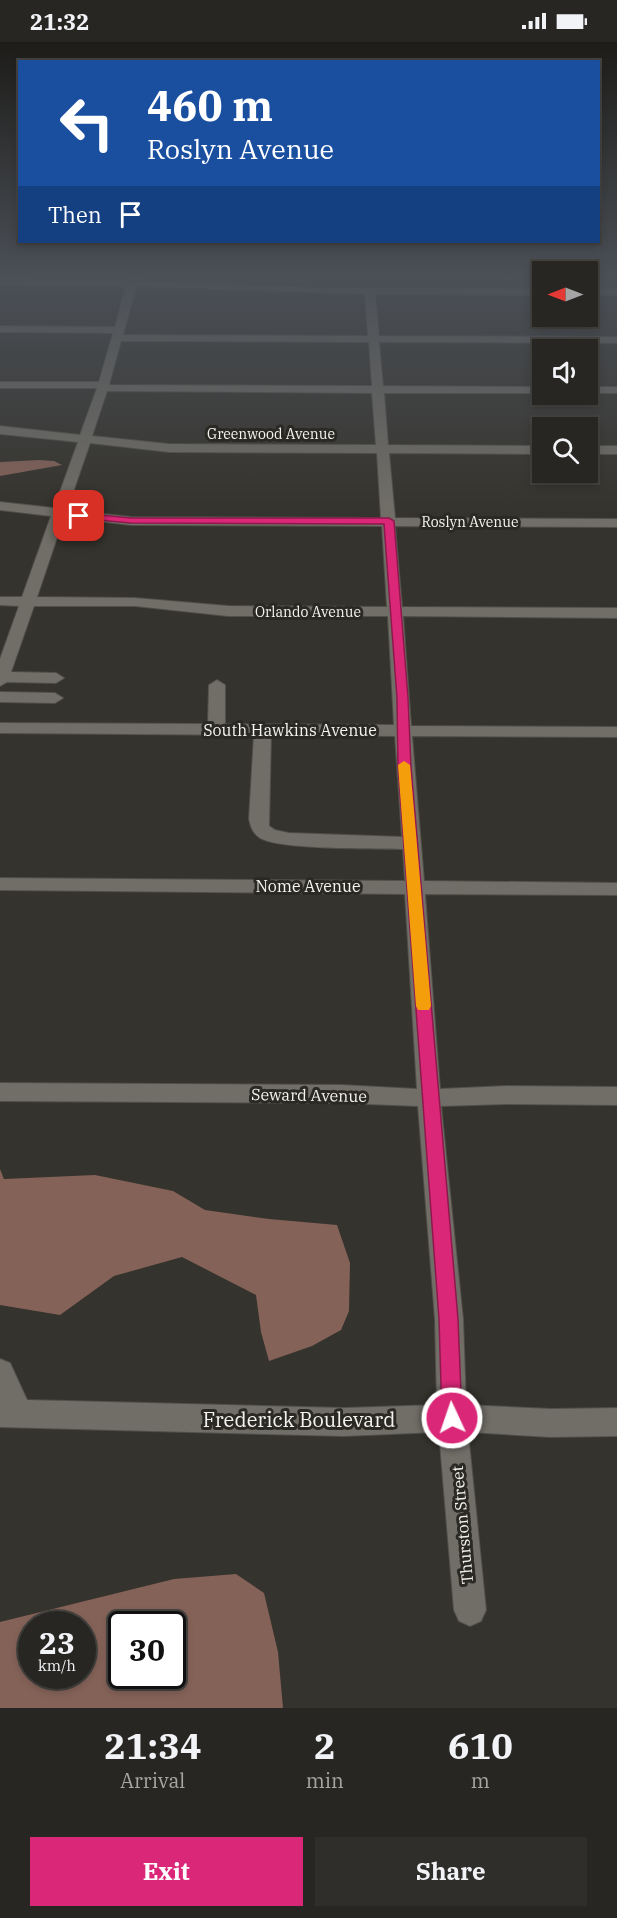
<!DOCTYPE html>
<style>
body{margin:0;font-family:"IBM Plex Serif",serif;background:#302e2a;color:#f1f3f6;height:100vh;display:flex;flex-direction:column;font-size:22px;white-space:nowrap}
*{box-sizing:border-box;margin:0}
p{font-size:20px;color:#a5a5a5}
.icon{flex:none;width:33px;height:33px;fill:none;stroke:currentColor;stroke-width:2;stroke-linecap:round;stroke-linejoin:round}
.map{position:relative;height:1666px;overflow:hidden}
.details{display:flex;flex-direction:column;background:#282622;flex:1}
.details>*{flex:none}
.hud{position:absolute;left:18px;top:18px;width:582px;height:183px;border-radius:0px;box-shadow:0 3px 9px #0003,0 0 0 2px #444340;background:#1a4fa0;color:#fff;overflow:hidden}
.needle{width:39px;rotate:270deg}
.tools{position:absolute;left:532px;top:219px;display:grid;gap:12px}
.tools a{display:grid;place-items:center;width:66px;height:66px;border-radius:0px;background:#282622;box-shadow:0 3px 9px #0003,0 0 0 2px #444340;font-size:30px}
.speed{position:absolute;left:18px;top:1569px;display:flex;gap:12px;font-size:30px;font-weight:700;text-align:center}
.speed>*{display:grid;place-content:center;width:78px;height:78px;border-radius:50%;background:#282622;box-shadow:0 3px 9px #0003,0 0 0 2px #444340;line-height:1}
.speed small{font-size:15px;font-weight:400}
.speed .limit{border:3px solid #111;border-radius:9px;background:#fff;color:#111}
.pin{position:absolute;display:grid;place-items:center;width:51px;height:51px;color:#fff;margin:-26px;border-radius:12px;box-shadow:0 3px 9px #0006}
.me{position:absolute;width:66px;margin:-33px;rotate:357deg;stroke-linejoin:round;filter:drop-shadow(0 0 4px #0008)}
.turn{display:flex;align-items:center;gap:21px;height:126px;padding:0 30px;font-size:27px}
.turn .icon{width:78px;height:78px;stroke-width:2.5}
.turn b{display:block;font-size:42px;line-height:51px}
.then{display:flex;align-items:center;height:57px;padding:0 30px;background:#0003;gap:12px;font-size:22px}
.eta{display:flex;justify-content:space-evenly;align-items:center;height:102px;text-align:center}
.eta b{font-size:36px;font-weight:800;line-height:42px}
.button{display:flex;gap:12px;margin-top:auto;padding:12px 30px}
.button a{flex:1;height:69px;border-radius:0px;background:#db2777;color:#fff;font-size:24px;font-weight:800;line-height:69px;text-align:center}
.button a+a{background:#302e2a;color:#f1f3f6}
.status{display:flex;justify-content:space-between;align-items:center;height:42px;padding:0 30px;background:#282622;direction:ltr}
.status svg{height:16px;fill:currentColor}
.map>svg:first-child{display:block}
.forest{fill:#846258;fill-rule:evenodd}
.lines{fill:none;stroke-linecap:round;stroke-linejoin:round}
.minor-casing{stroke:#514f49;stroke-width:2}
.minor{fill:#716e67;fill-rule:evenodd}
.route{fill:#db2777;stroke:#8e194d;stroke-width:1.5}
.slow{fill:#f59e0b}
.labels{text-anchor:middle;dominant-baseline:central;stroke-width:6;stroke-linejoin:round;paint-order:stroke}
.far-street-label{font-size:14px;fill:#f4f3ef;stroke:#2b2923}
.street-label{font-size:16px;fill:#f4f3ef;stroke:#2b2923}
.near-street-label{font-size:20px;fill:#f4f3ef;stroke:#2b2923}
</style>
<div class="status"><b>21:32</b><svg viewBox="0 0 49 12"><path d="M0 12V9h3v3zM5 12V6h3v6zM10 12V3h3v9zM15 12V0h3v12zM26 1h20v11H26zM47 4h2v5h-2z"/></svg></div>
<div class="map">
<svg width="617" height="1666" viewBox="0 0 617 1666">
<rect width="100%" height="100%" fill="#35332d"/>
<g class="forest">
<path d="M39 418 54 419 62 423 0 434V420Z"/>
<path d="M0 1127 4 1137 95 1133 173 1149 205 1168 269 1177 337 1183 350 1221 349 1269 341 1288 312 1304 269 1319 261 1290 256 1253 182 1215 114 1234 60 1273 0 1263Z"/>
<path d="M236 1532 264 1551 278 1610 283 1666H0V1580L174 1537ZM32 1582H82V1634H32ZM122 1582H172V1634H122Z"/>
</g>
<g class="lines">
<defs>
<g id="minor">
<path d="M0 237 128 239 129 237H137V239L318 246 543 247V253L375 252 379 294 617 295V301L379 300 383 344 543 345V351H384L388 403 543 404V412L389 411 395 476 617 477V485L395 484 402 565 617 566V576L403 574 411 684 617 685V695L412 694 424 839 617 841V853L425 852 440 1047 507 1044 617 1045V1063L507 1062 441 1064 463 1277 466 1363 551 1367 617 1366V1394L551 1395 468 1390 486 1568 481 1579 470 1584 459 1579 454 1568 439 1390 344 1394 0 1385V1317L10 1321 27 1358 344 1366 437 1363 435 1277 418 1064 341 1061 0 1059V1041L341 1043 417 1047 405 852 0 848V836L405 839 403 807C375 806 280 808 260 796 253 791 251 786 249 777L254 693 0 691V681L208 682 209 643 217 638 225 643V682L394 683 388 574H228L135 564H34L11 630 56 631 64 636 56 641 7 640 0 644V617L19 564 0 563V555H22L51 474 0 468V460L54 466 78 400 0 392V384L80 393 97 346H0V340H99L113 291 0 290V284L115 285 126 244 0 243ZM136 244 365 252 368 294 123 293ZM121 299 369 300 372 344 109 343ZM107 349 372 351 376 403 169 402 92 394ZM90 401 169 410 377 411 381 476 131 475 67 468ZM64 475 131 483 382 484 387 565 228 564 135 556 37 555ZM271 693 395 694 402 795 289 791 275 788 269 784Z"/>
<rect x="588" y="247" width="29" height="6"/>
<rect x="588" y="345" width="29" height="6"/>
<rect x="588" y="404" width="29" height="8"/>
<path d="M0 650 55 651 63 656 55 661 0 660Z"/>
</g>
</defs>
<use href="#minor" class="minor-casing"/>
<use href="#minor" class="minor"/>
</g>
<linearGradient id="sky" x2="0" y2="1"><stop stop-color="#1d1c19"/><stop offset="0.5" stop-color="#4b5057"/><stop offset="1" stop-color="#4b5057" stop-opacity="0"/></linearGradient>
<rect width="617" height="470" fill="url(#sky)"/>
<path class="route" d="M79 471 131 476H389L394 479 408 656 411 725 458 1277 462 1376 460 1383 452 1386 445 1383 442 1376 439 1277 398 725 397 656 384 482 131 481 76 476 75 474Z"/>
<path class="slow" d="M404 719 410 723 431 964 429 968H418L416 964 398 723Z"/>
<g class="labels">
<g class="far-street-label">
<text x="271" y="392">Greenwood Avenue</text>
<text x="470" y="480">Roslyn Avenue</text>
<text x="308" y="570">Orlando Avenue</text>
</g>
<g class="street-label">
<text x="290" y="688">South Hawkins Avenue</text>
<text x="308" y="844">Nome Avenue</text>
<text transform="translate(309 1053) rotate(1)">Seward Avenue</text>
<text transform="translate(462 1483) rotate(-95)">Thurston Street</text>
</g>
<g class="near-street-label">
<text x="299" y="1377">Frederick Boulevard</text>
</g>
</g>
</svg>
<div class="tools">
<a><svg class="needle" viewBox="-14 -14 28 28"><path d="M0-13l5 13h-10z" fill="#e53935"/><path d="M0 13l5-13h-10z" fill="#a5a5a5"/></svg></a>
<a><svg class="icon" aria-label="sound" viewBox="0 0 24 24"><path d="M4 9h4l5-4v14l-5-4H4zM17 9q2 3 0 6"/></svg></a>
<a><svg class="icon" aria-label="search" viewBox="0 0 24 24"><circle cx="10" cy="10" r="6"/><path d="M15 15l6 6"/></svg></a>
</div>
<div class="speed"><div>23<small>km/h</small></div><div class="limit">30</div></div>
<div class="pin" style="left:79px;top:474px;background:#d93025"><svg class="icon" aria-label="arrive" viewBox="0 0 24 24"><path d="M6 21V4h12l-3 4 3 4H6"/></svg></div>
<svg class="me" style="left:452px;top:1376px" viewBox="-20 -20 40 40"><circle r="17" fill="#db2777" stroke="#fff" stroke-width="3"/><path d="M0-11L8 9 0 5-8 9z" fill="#fff"/></svg>
<div class="hud">
<div class="turn"><svg class="icon" aria-label="left" viewBox="0 0 24 24"><path d="M17 20v-9H6M10 6l-5 5 5 5"/></svg><div><b>460 m</b>Roslyn Avenue</div></div>
<div class="then">Then<svg class="icon" aria-label="arrive" viewBox="0 0 24 24"><path d="M6 21V4h12l-3 4 3 4H6"/></svg></div>
</div>
</div>
<section class="details">
<div class="eta">
<div><b>21:34</b><p>Arrival</p></div>
<div><b>2</b><p>min</p></div>
<div><b>610</b><p>m</p></div>
</div>
<div class="button"><a>Exit</a><a>Share</a></div>
</section>
